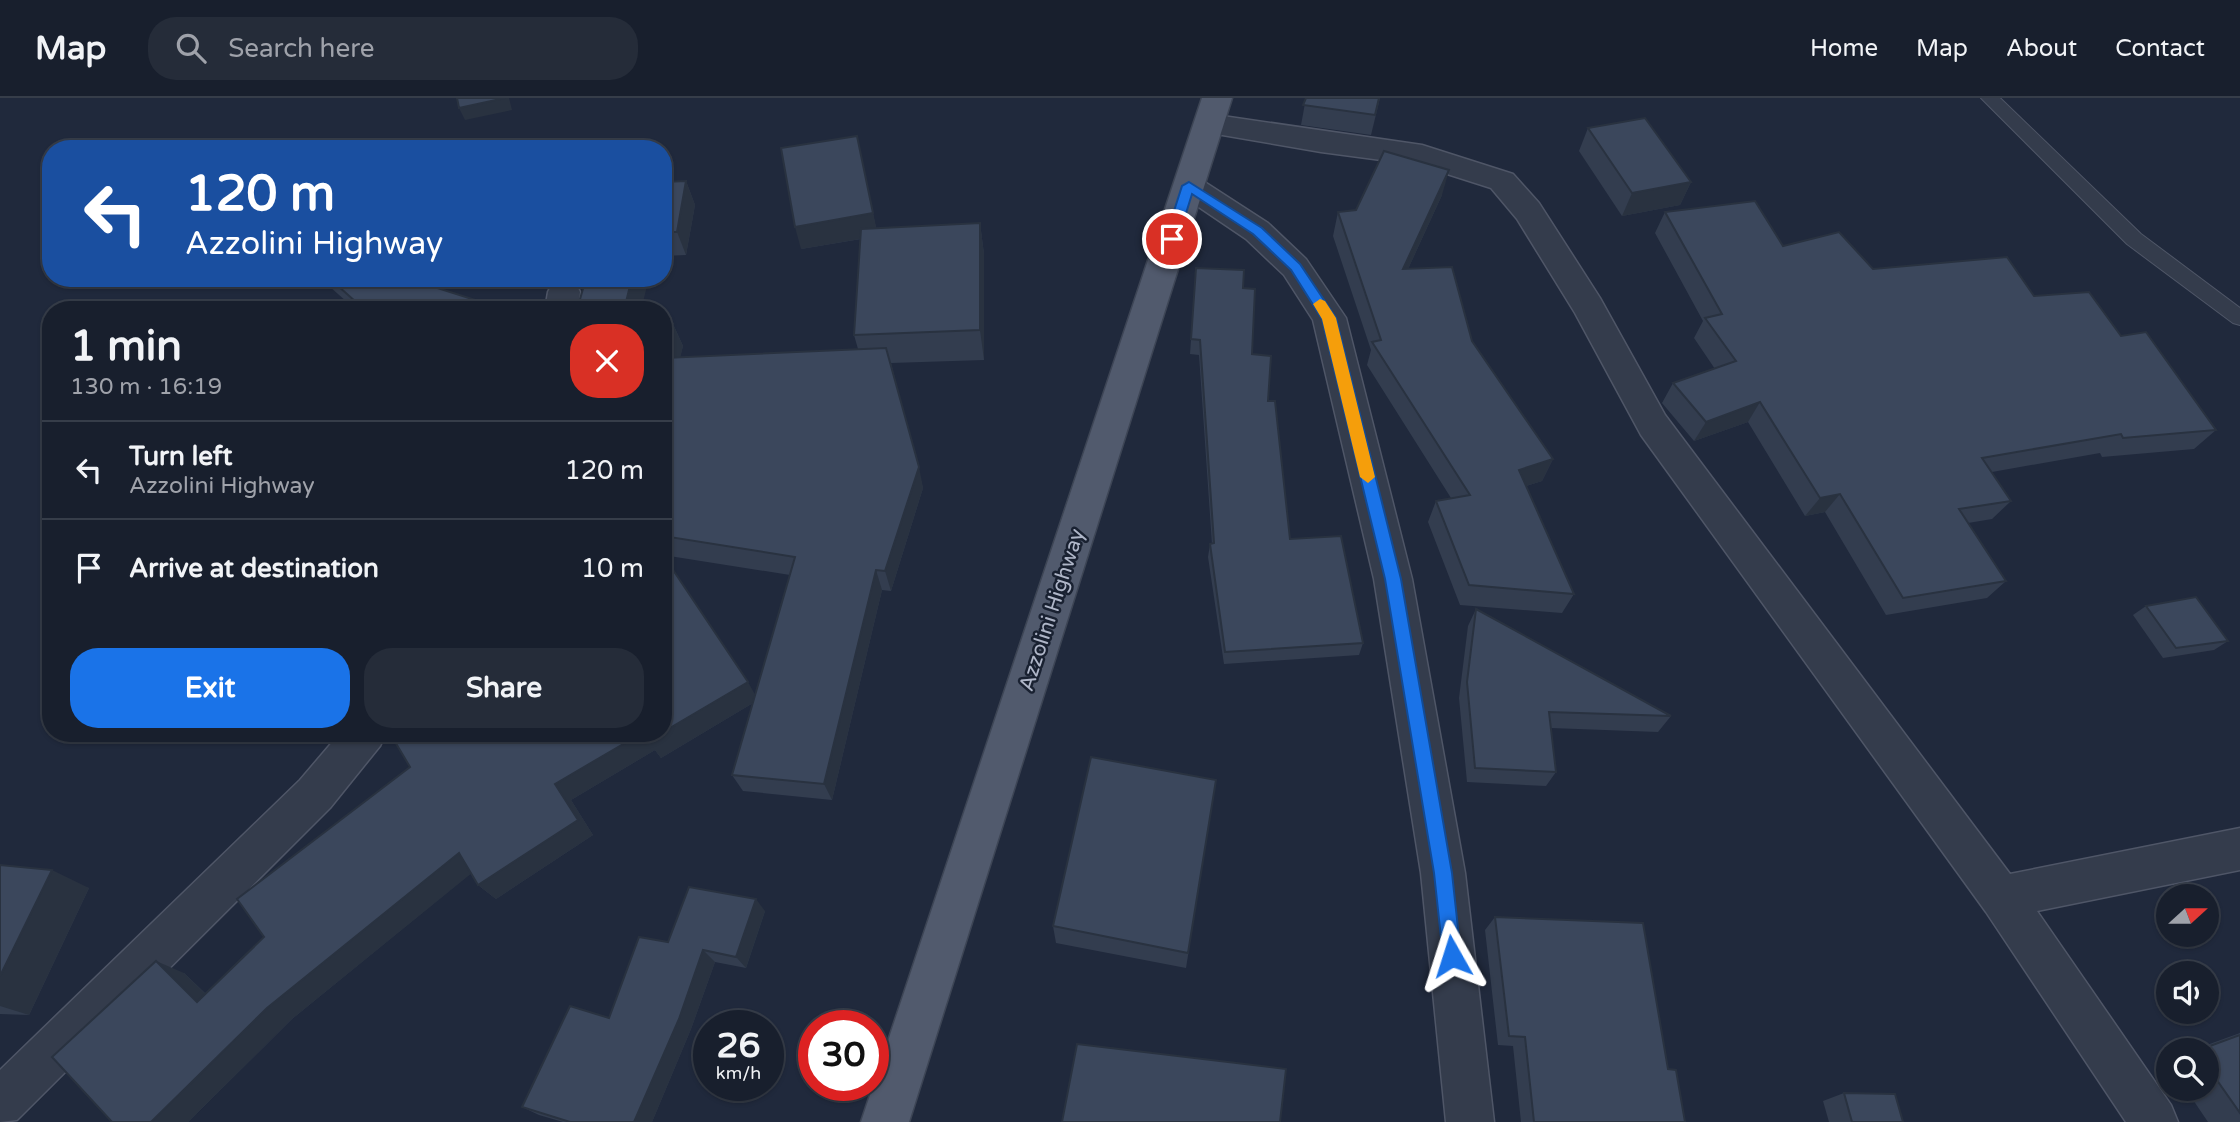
<!DOCTYPE html>
<meta charset="utf-8">
<style>
body{margin:0;font-family:"Varela Round",sans-serif;background:#252c39;color:#f1f3f6;height:100vh;display:flex;flex-direction:column;font-size:26px;white-space:nowrap}
*{box-sizing:border-box;margin:0}
p{font-size:23px;color:#9fa2aa}
.icon{flex:none;width:38px;height:38px;fill:none;stroke:currentColor;stroke-width:2;stroke-linecap:round;stroke-linejoin:round}
.map{position:relative;flex:1;overflow:hidden}
.details{position:absolute;left:42px;top:203px;width:630px;height:441px;display:flex;flex-direction:column;background:#181f2d;border-radius:28px;box-shadow:0 2px 5px #0004,0 0 0 2px #363d49}
.details>*{flex:none}
.top-card{position:absolute;left:42px;top:42px;width:630px;height:147px;border-radius:28px;box-shadow:0 2px 5px #0004,0 0 0 2px #363d49;background:#1a4fa0;color:#fff;overflow:hidden}
.needle{width:46px;rotate:69deg}
.fabs{position:absolute;left:2156px;top:786px;display:grid;gap:14px}
.fabs a{display:grid;place-items:center;width:63px;height:63px;border-radius:50%;background:#181f2d;box-shadow:0 2px 5px #0004,0 0 0 2px #363d49;font-size:35px}
.speed{position:absolute;left:693px;top:912px;display:flex;gap:14px;font-size:35px;font-weight:700;text-align:center}
.speed>*{display:grid;place-content:center;width:91px;height:91px;border-radius:50%;background:#181f2d;box-shadow:0 2px 5px #0004,0 0 0 2px #363d49;line-height:1}
.speed small{font-size:18px;font-weight:400}
.speed .limit{border:10px solid #d22;background:#fff;color:#111}
.pin{position:absolute;display:grid;place-items:center;width:60px;height:60px;color:#fff;margin:-30px;border:4px solid #fff;border-radius:50%;box-shadow:0 2px 7px #0007}
.me{position:absolute;width:77px;margin:-38px;rotate:354deg;stroke-linejoin:round;filter:drop-shadow(0 0 5px #0008)}
.turn{display:flex;align-items:center;gap:24px;height:147px;padding:0 28px;font-size:32px}
.turn .icon{width:91px;height:91px;stroke-width:2.5}
.turn b{display:block;font-size:49px;line-height:60px}
.round{display:grid;place-items:center;flex:none;width:74px;height:74px;border-radius:28px;background:#252c39}
.summary{display:flex;align-items:center;justify-content:space-between;height:119px;padding:0 28px}
h1{font-size:42px;font-weight:700;line-height:52px}
.primary-button{display:flex;gap:14px;margin-top:auto;padding:14px 28px}
.primary-button a{flex:1;height:80px;border-radius:28px;background:#1a73e8;color:#fff;font-size:28px;font-weight:700;line-height:80px;text-align:center}
.primary-button a+a{background:#252c39;color:#f1f3f6}
ul{padding:0;list-style:none}
li{display:flex;align-items:center;gap:21px;height:98px;padding:0 28px;border-top:2px solid #363d49}
li div{flex:1}
li b{display:block;font-size:26px}
li em{font-style:normal}
header{display:flex;align-items:center;gap:42px;box-sizing:border-box;height:98px;padding:0 35px;background:#181f2d;border-bottom:2px solid #363d49}
header strong{font-size:33px}
nav{display:flex;gap:38px;margin-inline-start:auto;font-size:24px}
.search{width:490px;height:63px;background:#252c39;display:flex;align-items:center;gap:18px;box-sizing:border-box;padding:0 24px;border-radius:28px;color:#9fa2aa;font-size:26px}
.map>svg:first-child{display:block}
.lines{fill:none;stroke-linecap:round;stroke-linejoin:round}
.service-casing{stroke:#4f5667;stroke-width:2}
.minor-casing{stroke:#4f5667;stroke-width:3}
.primary-casing{stroke:#3d4555;stroke-width:3}
.service{fill:#343c4c;fill-rule:evenodd}
.minor{fill:#343c4c;fill-rule:evenodd}
.primary{fill:#515a6d;fill-rule:evenodd}
.wall{fill:#333d4f}
.shaded-wall{fill:#293240}
.building{fill:#3b475c;stroke:#293240;stroke-width:2}
.route{fill:#1a73e8;stroke:#114b97;stroke-width:2}
.slow{fill:#f59e0b}
.labels{text-anchor:middle;dominant-baseline:central;stroke-width:5;stroke-linejoin:round;paint-order:stroke}
.street-label{font-size:21px;fill:#afb6c8;stroke:#192131}
</style>
<header>
<strong>Map</strong>
<div class="search"><svg class="icon" aria-label="search" viewBox="0 0 24 24"><circle cx="10" cy="10" r="6"/><path d="M15 15l6 6"/></svg>Search here</div>
<nav><a>Home</a><a>Map</a><a>About</a><a>Contact</a></nav>
</header>
<div class="map">
<svg width="2240" height="1024" viewBox="0 0 2240 1024">
<rect width="100%" height="100%" fill="#20293c"/>
<g class="lines">
<defs>
<path id="service" d="M1981 0H2000L2141 136 2240 210V227L2233 225 2127 146Z"/>
<g id="minor">
<path d="M1209 16 1422 47 1513 76 1539 105 1600 200 1665 317 2010 776 2240 730V772L2037 813 2171 1007 2178 1024H2126L1986 814 1641 337 1575 215 1517 121 1491 90 1419 67 1321 54 1199 33 1194 26 1199 19Z"/>
<path d="M1189 78 1200 81 1268 125 1306 161 1346 220 1412 481 1465 775 1494 1024H1446L1421 775 1374 481 1313 222 1284 177 1246 141 1178 95 1174 88 1178 81Z"/>
<path d="M564 182 576 186 580 194 578 212H545L548 194 552 186Z"/>
<path d="M340 635H386L380 648 330 710 17 1022 0 1024V972L300 682Z"/>
</g>
<path id="primary" d="M1202 0H1232L909 1024H861Z"/>
</defs>
<use href="#service" class="service-casing"/>
<use href="#minor" class="minor-casing"/>
<use href="#primary" class="primary-casing"/>
<use href="#service" class="service"/>
<use href="#minor" class="minor"/>
<use href="#primary" class="primary"/>
</g>
<g class="wall">
<path d="M1306 0H1380L1371 37 1301 27Z"/>
<path d="M1588 30 1691 84 1680 107 1622 118 1579 53Z"/>
<path d="M857 38 876 130 980 125 984 156V262L891 265 923 390 891 493 882 492 832 702 743 693 732 677 753 605 661 660 655 652 571 702 593 737 496 801 478 787 471 775 292 921 188 1024 184 875 206 896 755 597 790 477 663 457V226H673L683 248 680 259 858 251 854 237 861 141 801 151Z"/>
<path d="M686 83 695 107 686 157 663 158V84Z"/>
<path d="M1442 97 1408 171 1472 243 1553 361 1542 383 1526 388 1574 496 1562 515 1460 507 1428 424 1436 403 1451 400 1367 267 1371 252 1333 138 1338 114 1356 112Z"/>
<path d="M1665 114 1783 148 1873 171 2034 198 2121 238 2216 332 2194 351 2102 359 2100 355 1992 374 2011 403 1992 421 1968 425 2006 483 1987 500 1886 517 1825 414 1805 418 1748 324 1694 343 1662 305 1673 285 1715 271 1694 240 1703 223 1655 135Z"/>
<path d="M1196 170 1243 190 1252 256 1268 303 1290 441 1363 545 1359 557 1224 566 1208 459 1210 446H1212L1199 257 1190 256Z"/>
<path d="M320 180H406L491 207 494 212H356Z"/>
<path d="M2146 508 2228 543 2214 552 2163 560 2133 517Z"/>
<path d="M1476 511 1671 618 1658 634 1551 630 1556 674 1546 688 1467 684 1459 600 1468 528Z"/>
<path d="M1216 682 1186 870 1056 845 1053 828Z"/>
<path d="M0 767 89 790 29 917 0 916Z"/>
<path d="M765 813 746 870 715 864 691 931 652 1024H563L539 1017 522 1009 609 920 668 844Z"/>
<path d="M1495 819 1668 971 1685 1024H1521L1513 948 1498 947 1485 832Z"/>
<path d="M2240 935V1024H2208L2185 990H2207V952H2193Z"/>
<path d="M1844 995 1903 1024H1829L1823 1003Z"/>
</g>
<g class="shaded-wall">
<path d="M505 0H509L512 12 465 22 459 10Z"/>
<path d="M857 38 878 138 801 151 795 129Z"/>
<path d="M1449 72 1442 97 1397 195 1403 171Z"/>
<path d="M686 83 695 107 686 157 677 134Z"/>
<path d="M1691 84 1680 107 1622 118 1632 95Z"/>
<path d="M980 125 984 156V262L980 232Z"/>
<path d="M632 180H649L641 212H624Z"/>
<path d="M673 226 683 248 675 282 665 260Z"/>
<path d="M1760 304 1748 324 1694 343 1706 324Z"/>
<path d="M1553 361 1542 383 1509 393 1519 372Z"/>
<path d="M919 369 923 390 891 493 885 473Z"/>
<path d="M1840 396 1825 414 1805 418 1820 400Z"/>
<path d="M876 472 882 492 832 702 824 686Z"/>
<path d="M748 584 758 602 661 660 655 652 571 702 593 737 496 801 478 787 555 686 642 635H663V634Z"/>
<path d="M459 755 478 770 292 921 188 1024H151L267 910Z"/>
<path d="M52 772 89 790 29 917 0 908V878Z"/>
<path d="M756 801 765 813 746 870 736 859Z"/>
<path d="M703 852 715 864 691 931 652 1024H634Z"/>
<path d="M156 863 184 875 225 915 197 904Z"/>
</g>
<g class="building">
<path d="M457 0H505L459 10Z"/>
<path d="M1306 0H1379L1375 17 1303 7Z"/>
<path d="M1645 20 1691 84 1632 95 1588 30Z"/>
<path d="M857 38 873 115 795 129 781 50Z"/>
<path d="M1384 53 1449 72 1403 171 1452 169 1472 243 1553 361 1519 372 1574 496 1469 487 1436 403 1470 397 1372 244 1381 242 1338 114 1356 112Z"/>
<path d="M686 83 677 134H663V84Z"/>
<path d="M1755 103 1783 148 1839 134 1873 171 2007 159 2034 198 2089 194 2121 238 2146 234 2216 332 2123 340 2121 336 1982 360 2011 403 1959 411 2006 483 1903 500 1840 396 1820 400 1760 304 1706 324 1673 285 1736 263 1705 220 1722 216 1665 114Z"/>
<path d="M980 125V232L854 237 861 131Z"/>
<path d="M1196 170 1244 172 1243 190 1255 191 1252 256 1271 258 1268 303H1275L1290 441 1341 438 1363 545 1225 554 1210 446 1214 445 1200 242 1191 241Z"/>
<path d="M329 180H406L491 207 487 212H365Z"/>
<path d="M586 180H632L624 212H577Z"/>
<path d="M663 226H673L665 260 886 250 919 369 885 473 876 472 824 686 732 677 795 459 663 438Z"/>
<path d="M663 457 748 584 663 634Z"/>
<path d="M2196 499 2228 543 2176 550 2146 508Z"/>
<path d="M1476 511 1671 618 1549 614 1556 674 1475 670 1467 584Z"/>
<path d="M396 635H642L555 686 578 722 478 787 459 755 267 910 151 1024H112L52 959 156 863 197 904 264 839 237 801 410 669 394 642Z"/>
<path d="M644 635H661L648 643Z"/>
<path d="M1091 659 1216 682 1188 855 1053 828Z"/>
<path d="M0 767 52 772 0 878Z"/>
<path d="M689 789 756 801 736 859 703 852 679 921 634 1024H570L522 1009 570 908 609 920 639 839 668 844Z"/>
<path d="M1495 819 1643 825 1668 971 1676 972 1685 1024H1534L1525 939 1509 938Z"/>
<path d="M2240 937V1015L2207 968V952H2199Z"/>
<path d="M1077 946 1286 971 1280 1024H1062Z"/>
<path d="M1844 995 1895 996 1903 1024H1852Z"/>
</g>
<path class="route" d="M1189 84 1262 130 1300 166 1336 220 1401 481 1452 775 1461 858 1459 865 1452 868 1445 865 1443 858 1434 775 1385 481 1322 221 1291 172 1253 136 1192 96 1178 141 1176 144H1167L1165 141 1182 88Z"/>
<path class="slow" d="M1320 201 1325 203 1336 220 1375 379 1368 385 1360 379 1322 221 1313 206Z"/>
<g class="labels">
<g class="street-label">
<text transform="translate(1052 512) rotate(-72)">Azzolini Highway</text>
</g>
</g>
</svg>
<div class="fabs">
<a><svg class="needle" viewBox="-14 -14 28 28"><path d="M0-13l5 13h-10z" fill="#e53935"/><path d="M0 13l5-13h-10z" fill="#9fa2aa"/></svg></a>
<a><svg class="icon" aria-label="sound" viewBox="0 0 24 24"><path d="M4 9h4l5-4v14l-5-4H4zM17 9q2 3 0 6"/></svg></a>
<a><svg class="icon" aria-label="search" viewBox="0 0 24 24"><circle cx="10" cy="10" r="6"/><path d="M15 15l6 6"/></svg></a>
</div>
<div class="speed"><div>26<small>km/h</small></div><div class="limit">30</div></div>
<div class="pin" style="left:1172px;top:141px;background:#d93025"><svg class="icon" aria-label="arrive" viewBox="0 0 24 24"><path d="M6 21V4h12l-3 4 3 4H6"/></svg></div>
<svg class="me" style="left:1452px;top:858px" viewBox="-20 -20 40 40"><path d="M0-17L14 15 0 8-14 15z" fill="#1a73e8" stroke="#fff" stroke-width="4"/></svg>
<div class="top-card">
<div class="turn"><svg class="icon" aria-label="left" viewBox="0 0 24 24"><path d="M17 20v-9H6M10 6l-5 5 5 5"/></svg><div><b>120 m</b>Azzolini Highway</div></div>
</div>
<section class="details">
<div class="summary"><div><h1>1 min</h1><p>130 m · 16:19</p></div><a class="round" style="background:#d93025;color:#fff"><svg class="icon" aria-label="close" viewBox="0 0 24 24"><path d="M6 6l12 12M18 6L6 18"/></svg></a></div>
<ul>
<li><svg class="icon" aria-label="left" viewBox="0 0 24 24"><path d="M17 20v-9H6M10 6l-5 5 5 5"/></svg><div><b>Turn left</b><p>Azzolini Highway</p></div><em>120 m</em></li>
<li><svg class="icon" aria-label="arrive" viewBox="0 0 24 24"><path d="M6 21V4h12l-3 4 3 4H6"/></svg><div><b>Arrive at destination</b></div><em>10 m</em></li>
</ul>
<div class="primary-button"><a>Exit</a><a>Share</a></div>
</section>
</div>
